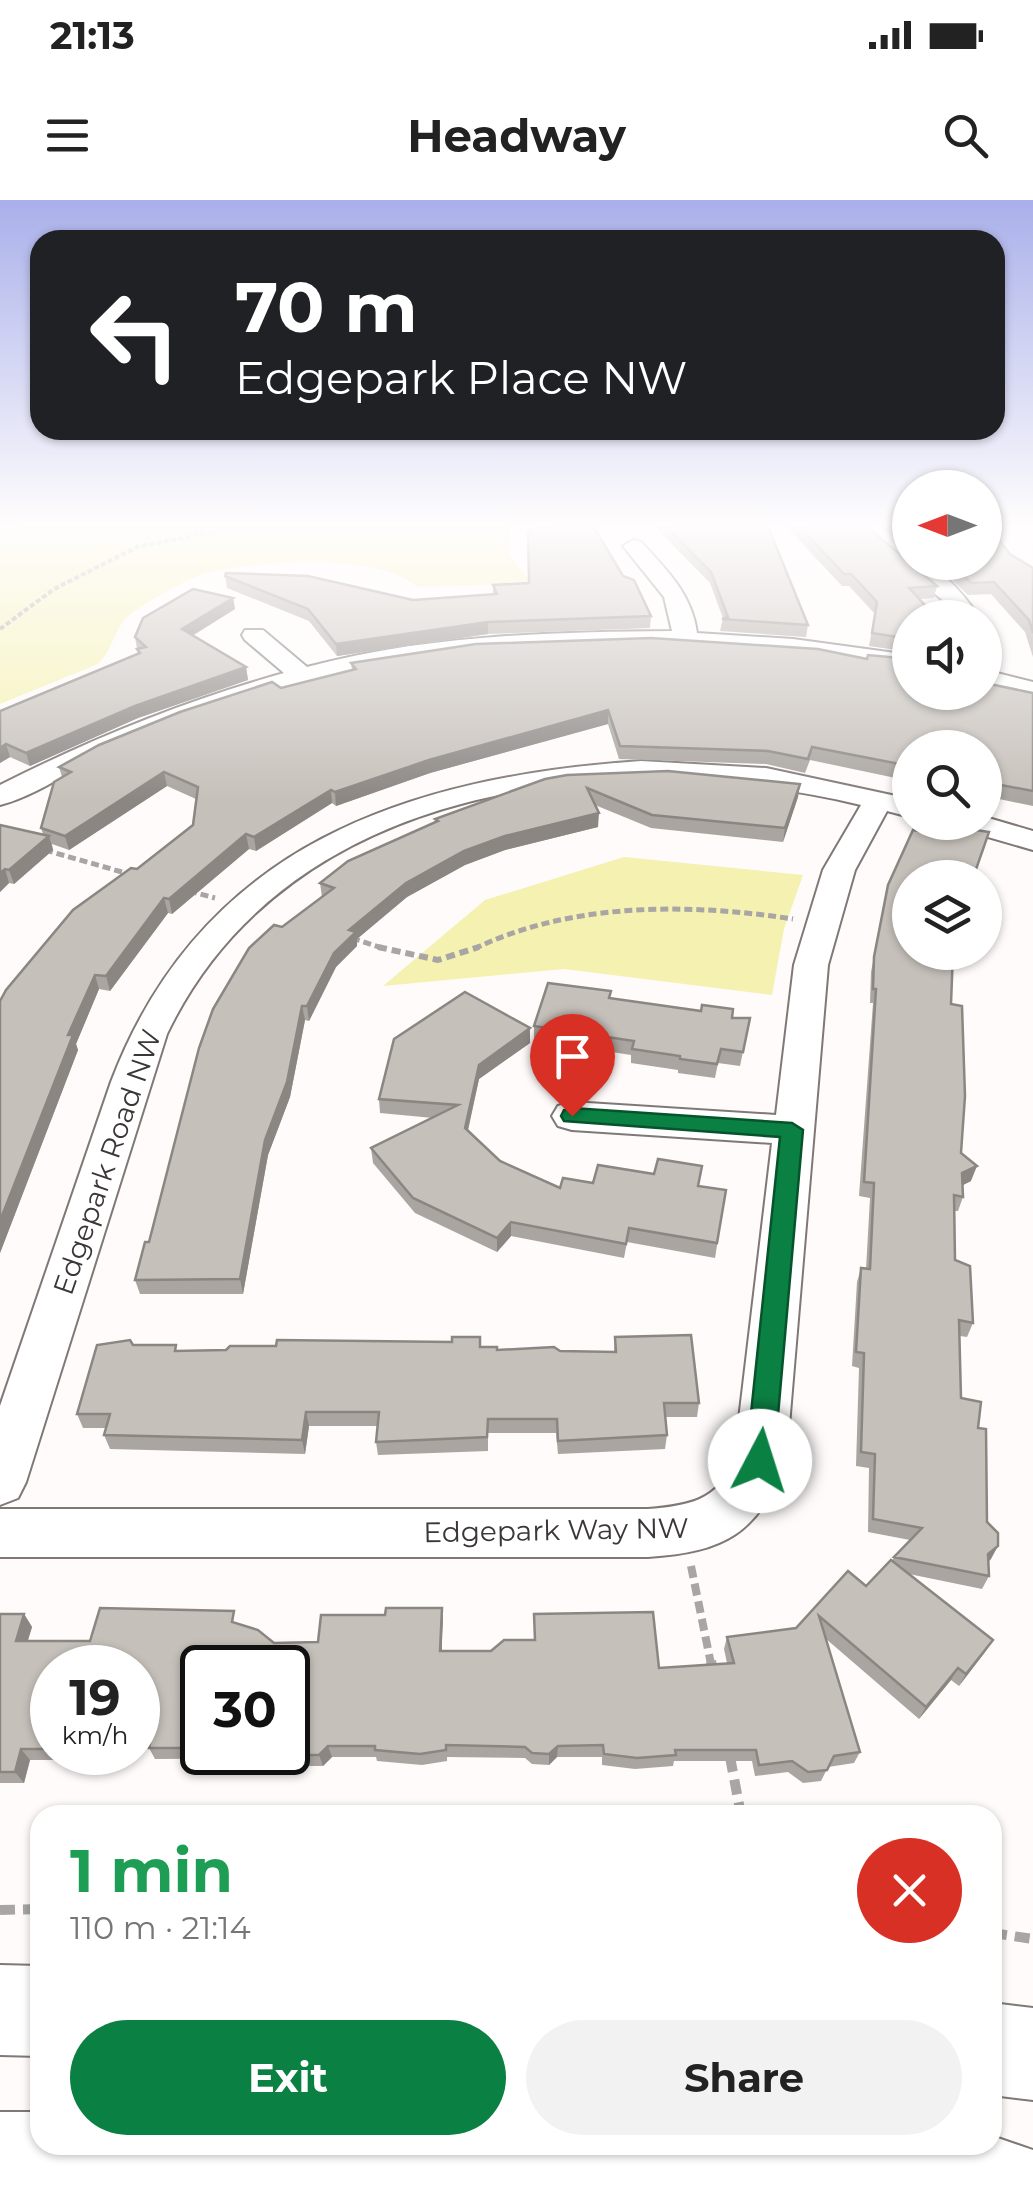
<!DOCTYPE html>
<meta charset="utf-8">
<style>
body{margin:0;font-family:Montserrat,sans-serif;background:#f2f2f2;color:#222;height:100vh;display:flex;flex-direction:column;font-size:38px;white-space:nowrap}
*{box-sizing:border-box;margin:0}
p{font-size:32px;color:#767676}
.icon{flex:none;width:55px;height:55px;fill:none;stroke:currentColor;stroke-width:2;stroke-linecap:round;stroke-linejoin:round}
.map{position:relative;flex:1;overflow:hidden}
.panel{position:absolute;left:30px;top:1605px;width:972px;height:350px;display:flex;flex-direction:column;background:#fff;border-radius:30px;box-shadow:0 2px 8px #0004}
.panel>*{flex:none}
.top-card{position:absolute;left:30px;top:30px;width:975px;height:210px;border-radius:30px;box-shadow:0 2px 8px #0004;background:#202124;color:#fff;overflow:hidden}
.needle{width:65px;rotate:270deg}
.fabs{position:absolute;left:892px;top:270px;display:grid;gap:20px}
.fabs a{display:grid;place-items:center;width:110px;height:110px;border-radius:50%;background:#fff;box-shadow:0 2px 8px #0004;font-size:50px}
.speed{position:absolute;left:30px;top:1445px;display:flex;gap:20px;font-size:50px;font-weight:700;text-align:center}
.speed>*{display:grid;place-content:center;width:130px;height:130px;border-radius:50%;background:#fff;box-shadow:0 2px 8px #0004;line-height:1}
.speed small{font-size:25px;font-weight:400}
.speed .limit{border:5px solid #111;border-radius:15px;background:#fff;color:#111}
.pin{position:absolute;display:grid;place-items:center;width:85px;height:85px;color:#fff;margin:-102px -42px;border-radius:50% 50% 50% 0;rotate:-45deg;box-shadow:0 0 10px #0007}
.pin .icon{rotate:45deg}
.me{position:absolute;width:110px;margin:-55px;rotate:5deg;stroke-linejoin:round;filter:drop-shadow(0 0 8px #0008)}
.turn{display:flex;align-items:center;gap:35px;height:210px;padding:0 40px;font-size:45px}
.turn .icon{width:130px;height:130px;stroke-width:2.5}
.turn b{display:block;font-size:70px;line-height:85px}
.round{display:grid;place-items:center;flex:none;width:105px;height:105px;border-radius:52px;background:#f2f2f2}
.overview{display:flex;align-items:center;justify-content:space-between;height:170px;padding:0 40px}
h1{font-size:60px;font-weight:700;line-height:75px;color:#1e9e55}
.primary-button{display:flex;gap:20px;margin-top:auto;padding:20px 40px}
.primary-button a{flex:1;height:115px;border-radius:60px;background:#0b8043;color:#fff;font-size:40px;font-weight:700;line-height:115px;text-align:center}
.primary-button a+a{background:#f2f2f2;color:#222}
.status{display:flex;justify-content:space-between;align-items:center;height:70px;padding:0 50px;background:#fff;direction:ltr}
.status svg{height:28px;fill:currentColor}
header{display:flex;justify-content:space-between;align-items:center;height:130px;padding:0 40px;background:#fff;font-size:45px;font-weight:700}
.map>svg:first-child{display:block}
.green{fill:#f4f1b1}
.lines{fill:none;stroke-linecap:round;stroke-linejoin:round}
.street-casing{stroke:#807876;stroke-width:4}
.secondary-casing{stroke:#807876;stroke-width:4}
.path-far4{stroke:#a8a5a4;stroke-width:4;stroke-dasharray:5 2.5;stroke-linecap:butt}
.path-far3{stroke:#a8a5a4;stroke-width:5;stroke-dasharray:8 4;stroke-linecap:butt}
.path-far2{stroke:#a8a5a4;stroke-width:6;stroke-dasharray:9 5;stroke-linecap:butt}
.path-far1{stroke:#a8a5a4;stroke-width:8;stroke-dasharray:12 6;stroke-linecap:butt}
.path{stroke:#a8a5a4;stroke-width:10;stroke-dasharray:15 8;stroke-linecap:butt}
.street{fill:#fff;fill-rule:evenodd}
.secondary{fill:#fff;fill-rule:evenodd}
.wall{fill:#aaa5a0;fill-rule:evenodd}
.shaded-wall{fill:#8b8682}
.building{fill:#c6c0ba;stroke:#8b8682;stroke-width:2.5}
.route{fill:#0b8043;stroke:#07532c;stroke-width:2.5}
.labels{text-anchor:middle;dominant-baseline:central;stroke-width:8;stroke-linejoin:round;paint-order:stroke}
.street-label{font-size:28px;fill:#3a3736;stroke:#fff}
</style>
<div class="status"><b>21:13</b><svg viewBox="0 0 49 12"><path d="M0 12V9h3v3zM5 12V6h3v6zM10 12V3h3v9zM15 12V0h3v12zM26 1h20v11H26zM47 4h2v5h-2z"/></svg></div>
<header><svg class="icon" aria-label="menu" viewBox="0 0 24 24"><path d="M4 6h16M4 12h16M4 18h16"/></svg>Headway<svg class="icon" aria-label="search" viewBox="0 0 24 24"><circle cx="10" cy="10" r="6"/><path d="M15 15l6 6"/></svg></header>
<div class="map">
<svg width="1033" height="1986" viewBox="0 0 1033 1986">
<rect width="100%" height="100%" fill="#fefbfa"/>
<g class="green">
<path d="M64 324H510L509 354 532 384 417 387C376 352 259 361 207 373 190 377 139 406 126 418 114 431 112 451 98 464L0 504V328Z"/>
<path d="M624 657 803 675 784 729 772 795 564 769 383 786 485 700Z"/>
</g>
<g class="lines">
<defs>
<g id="street">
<path d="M634 340 641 342C666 369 692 394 697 433L793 439 910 455V469C682 438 442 429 221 507 186 519 149 533 115 548 77 565 40 595 0 605V585C93 538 184 501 284 473L245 440 242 435 245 430H263L307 467C426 435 551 432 672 431L664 397 623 346Z"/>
<path d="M910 355V362C939 362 964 395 980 418H957L945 402 902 367 899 362 902 357Z"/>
<path d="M985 470 1033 482V498L985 486Z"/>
<path d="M641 561 766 568 910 599V617L887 611 855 670 828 765 786 1261C758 1334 724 1352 648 1357H0V1309H648C687 1306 718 1301 734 1261L772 943 572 930 558 926 552 916 558 906 572 902 776 915 794 765 823 670 861 605C618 546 288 580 167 834L26 1282 18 1298 0 1305V1206L111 882C201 645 407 577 641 561Z"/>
<path d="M985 617 1033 631V650L957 628 953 622H985Z"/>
</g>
<g id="secondary">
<path d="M0 1765 40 1766V1856L0 1855Z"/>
<path d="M992 1803 1033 1808V1900L992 1895Z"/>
<path d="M0 1912H40V1945H992V1936L1033 1950V1986H0Z"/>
</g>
</defs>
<use href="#street" class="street-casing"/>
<use href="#secondary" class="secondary-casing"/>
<path class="path-far4" d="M0 429 54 389 137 347 252 324"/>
<g class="path-far3">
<path d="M45 650 129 674"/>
<path d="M189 691 215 698"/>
<path d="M352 738 385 749"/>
<path d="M474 749C571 702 688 703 793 719"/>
</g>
<path class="path-far2" d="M378 747 438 760 479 747"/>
<path class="path-far1" d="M691 1366 711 1464"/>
<g class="path">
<path d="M711 1461 713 1471"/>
<path d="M730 1557 741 1615"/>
<path d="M0 1710 40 1709"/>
<path d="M992 1733 1033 1739"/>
</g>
<use href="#street" class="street"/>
<use href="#secondary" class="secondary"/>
</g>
<g class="wall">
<path d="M652 324H767L808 425 806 437 720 431 723 418 710 383Z"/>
<path d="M784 324H910V348L874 324 868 327 937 386 934 398 920 399 910 418V452L869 446 875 414 849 386H842Z"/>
<path d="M1010 354 1033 368V457L1025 432 991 394 968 395 943 371 923 362H985Z"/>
<path d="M225 376 413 400 493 394V385L623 376 651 416 650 428 488 434 337 456 309 421 227 388Z"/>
<path d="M233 398 235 409 193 435 246 467 248 480 138 518 30 566 10 557 0 563V511L138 454 135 437Z"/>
<path d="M351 463 910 492 1033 493V606L985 596V548H910V581L810 560 805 573 766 564 619 559 608 524 430 573 336 606 332 603 256 651 249 649 172 714 168 713 110 791 99 789 76 844 78 850 0 1053V801L137 669 193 625 196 599 167 586 69 650 52 644 53 650 14 684 9 683 0 692V625L43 634 41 628 62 577 59 567 281 488 352 470Z"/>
<path d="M545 579 800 584 798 597 783 642 651 628 595 605 598 627 505 650 465 665 407 697 357 739V746L336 767 309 821 305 820 290 897 268 955 243 1094H140L135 1080 149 1042 282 727 322 697 320 683 435 622V619Z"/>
<path d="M888 685 910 752H958L955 761H953L951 804 961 953 971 981 963 985V997L958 1011H954L955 1060 973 1123 967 1137 960 1136 961 1198 978 1228 991 1359 988 1362 989 1376 982 1389 909 1374 985 1452 959 1486 951 1480 919 1519 825 1438 860 1552 854 1563 828 1567 821 1581 803 1583 788 1572 755 1576 752 1561H674L673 1566 635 1569 602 1565V1557H557L549 1565 532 1564 525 1558 447 1557V1561L422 1565 377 1561 376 1557H332L323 1566H308L301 1558 155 1559 149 1548 154 1525 52 1468V1552H116L97 1566H81L77 1560H30L24 1583H0V1414H24L32 1427 27 1441H90L238 1424 274 1443 318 1442 385 1415 442 1408V1451L659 1468 727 1463 724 1449 727 1437 796 1428 866 1386 892 1361 894 1357 910 1340 868 1332 869 1268 856 1266 859 1168 852 1166 857 1082 861 1068 866 1069 870 998 859 996 873 803H870L871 772ZM202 1468H288V1552H202Z"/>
<path d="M611 799 732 818H750L740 866 718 863 715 878 678 873V870L631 863V855L534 840V826Z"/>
<path d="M530 843 479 879 468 931 500 961 560 988 593 983 698 986 726 990 715 1058 627 1042 624 1058 511 1036 497 1052 415 1013 373 963 371 948 433 918 380 913 379 899Z"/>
<path d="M615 1137 699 1203 697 1217H665L667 1235 665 1249 558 1254 556 1233H488V1251L378 1255 376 1242 378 1226H309L305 1254 110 1249 104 1235 106 1228H83L77 1214 133 1145 178 1151 480 1147 497 1150 614 1152Z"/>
</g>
<g class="shaded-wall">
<path d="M233 398 235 409 184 441 182 429Z"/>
<path d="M488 422V434L337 456 336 444Z"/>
<path d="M246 467 248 480 138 518 30 566 26 553 135 506Z"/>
<path d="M608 510V524L430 573 336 606 335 592 429 560Z"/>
<path d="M6 544 10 557 0 563V548Z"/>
<path d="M164 572 167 586 69 650 65 636Z"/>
<path d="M800 584 798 597 783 642 785 628Z"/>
<path d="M331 590 332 603 256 651 254 637Z"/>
<path d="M599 613 598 627 505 650 465 665 407 697 357 739V746L336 767 309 821 307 806 334 753 349 730 406 683 464 651 505 636Z"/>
<path d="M246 634 249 649 172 714 169 699Z"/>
<path d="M49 636 53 650 14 684 9 670Z"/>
<path d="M5 669 9 683 0 692V673Z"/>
<path d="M164 698 168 713 110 791 106 776Z"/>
<path d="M95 775 99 789 76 844 78 850 0 1053V1021L68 835Z"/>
<path d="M302 806 305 820 290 897 268 955 243 1094 240 1079 265 940Z"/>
<path d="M530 828V843L479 879 465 942V928L479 865Z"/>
<path d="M977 966 971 981 957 988 962 973Z"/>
<path d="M511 1022V1036L497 1052V1038Z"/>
<path d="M306 1212 309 1226 305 1254 302 1240Z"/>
<path d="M998 1346 991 1359 981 1367 988 1354Z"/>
<path d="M442 1408 443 1420 441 1464 440 1451Z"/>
<path d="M24 1414 32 1427 24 1454 16 1441Z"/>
<path d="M993 1440 985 1452 959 1486 966 1474Z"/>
<path d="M958 1468 951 1480 919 1519 926 1507Z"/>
<path d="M157 1506 164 1518 138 1537V1521Z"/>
<path d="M328 1546 332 1557 323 1566 319 1555Z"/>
<path d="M558 1546 557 1557 549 1565V1554Z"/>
<path d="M21 1549 30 1560 24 1583 15 1572Z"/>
<path d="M94 1552H116L97 1566 90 1555Z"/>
</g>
<g class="building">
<path d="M555 324H592L623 376 634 380 651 416 488 422 336 444 308 409 225 376 226 373 308 376 413 400 497 394 493 385 529 383 528 330Z"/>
<path d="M663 324H767L808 425 722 419 728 417 711 372Z"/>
<path d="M797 324H864L937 386 909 388 937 418H910V439L872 433 877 402 851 374H844Z"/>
<path d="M893 324H910V334Z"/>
<path d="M985 325 989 327 1010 354 1033 368V433L1029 420 994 382 971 383 949 362H985Z"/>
<path d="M193 389 233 398 182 429 246 467 135 506 26 553 6 544 0 548V511L140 453 137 449 146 447 135 437 143 418Z"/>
<path d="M651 438 818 449 867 459 868 455 910 459V492H985V483L1033 493V591L985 582V548H910V566L812 547 808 559 768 551 620 546 608 510 429 560 335 592 331 590 254 637 246 634 169 699 164 698 106 776 95 775 68 835H73L0 1021V801L6 790 73 710 131 668 137 669 193 625 198 587 164 572 65 636 41 628 54 582 71 572 59 567 99 545 180 512 272 482 281 488 356 469 351 463 476 444Z"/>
<path d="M668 571 800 584 785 628 652 615 587 588 599 613 505 636 464 651 406 683 349 730 356 732 334 753 307 806H302L287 882 265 940 240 1079 135 1080 145 1042H149L199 848 213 809 249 748 274 725 282 727 334 688 320 683 348 661 438 621 435 619 545 579 567 575Z"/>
<path d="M930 623 989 632 973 678H910V752H953L951 804 962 806 965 896 961 953 977 966 962 973 963 997 954 995 955 1060 970 1066 973 1123 959 1120 961 1198 981 1202 978 1228 986 1229 987 1322 998 1333V1346L988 1354 989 1376 894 1357 922 1328 873 1319 875 1254 861 1252 864 1153 856 1152 861 1068 870 1069 874 983 864 982 876 789H873L874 757 888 685 913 630 926 632Z"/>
<path d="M0 625 49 636 9 670 5 669 0 673Z"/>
<path d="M548 783 611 791 609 798 701 811 702 805 733 809 732 818H750L743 852 721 849 717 864 680 859V856L632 849 634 841 534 826Z"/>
<path d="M465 792 530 828 479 865 465 928 500 961 560 988 563 978 593 983 598 965 654 974 658 959 702 966 698 986 726 990 717 1043 629 1028 626 1044 511 1022 497 1038 413 998 371 948 458 905 379 899 394 839Z"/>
<path d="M691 1135 699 1203H664L667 1235 558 1241 557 1219H488L487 1237 376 1242 379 1212H306L302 1240 104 1235 110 1214H77L97 1145 130 1140 133 1145H176L175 1151 226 1150 230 1146H276L277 1140 452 1142V1137H480V1147H497V1150L554 1147 560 1151 616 1152 615 1137Z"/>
<path d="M891 1360 993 1440 966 1474 958 1468 926 1507 819 1416 860 1552 834 1556 827 1570 808 1572 792 1561 759 1565 756 1550H675L676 1555 637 1558 604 1554 603 1545 558 1546 549 1554 532 1553 525 1547 446 1545V1550L420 1554 375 1550V1546H328L319 1555H304L297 1547H288V1468H202V1548H149L157 1506 138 1521V1468H52V1549H21L15 1572H0V1414H24L16 1441H90L100 1408 234 1411 232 1422 258 1430 274 1443 318 1442 321 1415H385L386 1408H442L440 1451H491L504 1440H535L534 1414 653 1412 659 1468 734 1463 727 1437 796 1428 848 1371 866 1386Z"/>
<path d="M72 1552H94L90 1555H73Z"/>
</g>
<linearGradient id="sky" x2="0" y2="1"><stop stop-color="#a9b0ea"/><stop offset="0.54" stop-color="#fffdfd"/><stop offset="1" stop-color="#fffdfd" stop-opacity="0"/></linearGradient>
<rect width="1033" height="602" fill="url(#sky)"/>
<path class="route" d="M572 908 792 923 803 930 774 1261 770 1269 760 1273 750 1269 746 1261 780 937 564 921 561 916 564 910Z"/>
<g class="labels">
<g class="street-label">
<text transform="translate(107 962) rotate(-71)">Edgepark Road NW</text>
<text transform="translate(556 1330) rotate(-1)">Edgepark Way NW</text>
</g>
</g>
</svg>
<div class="fabs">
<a><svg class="needle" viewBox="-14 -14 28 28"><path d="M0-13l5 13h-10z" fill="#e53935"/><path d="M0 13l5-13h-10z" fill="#767676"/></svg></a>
<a><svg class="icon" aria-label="sound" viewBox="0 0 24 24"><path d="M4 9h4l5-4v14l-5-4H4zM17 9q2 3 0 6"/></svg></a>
<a><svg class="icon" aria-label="search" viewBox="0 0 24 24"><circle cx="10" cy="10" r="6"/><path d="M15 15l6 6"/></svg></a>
<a><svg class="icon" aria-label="layers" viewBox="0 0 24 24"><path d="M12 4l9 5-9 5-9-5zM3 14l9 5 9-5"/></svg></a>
</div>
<div class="speed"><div>19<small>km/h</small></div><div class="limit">30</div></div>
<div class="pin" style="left:572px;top:916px;background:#d93025"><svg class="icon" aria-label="arrive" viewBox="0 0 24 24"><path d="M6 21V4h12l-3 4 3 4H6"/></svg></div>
<svg class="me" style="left:760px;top:1261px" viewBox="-20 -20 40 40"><circle r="19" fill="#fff"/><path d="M0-13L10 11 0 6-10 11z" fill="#0b8043"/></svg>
<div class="top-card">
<div class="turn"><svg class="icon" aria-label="left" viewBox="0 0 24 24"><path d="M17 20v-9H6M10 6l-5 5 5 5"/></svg><div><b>70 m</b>Edgepark Place NW</div></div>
</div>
<section class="panel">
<div class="overview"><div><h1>1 min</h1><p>110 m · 21:14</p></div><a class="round" style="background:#d93025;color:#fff"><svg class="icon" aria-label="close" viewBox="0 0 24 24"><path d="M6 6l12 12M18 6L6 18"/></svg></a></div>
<div class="primary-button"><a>Exit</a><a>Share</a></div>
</section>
</div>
